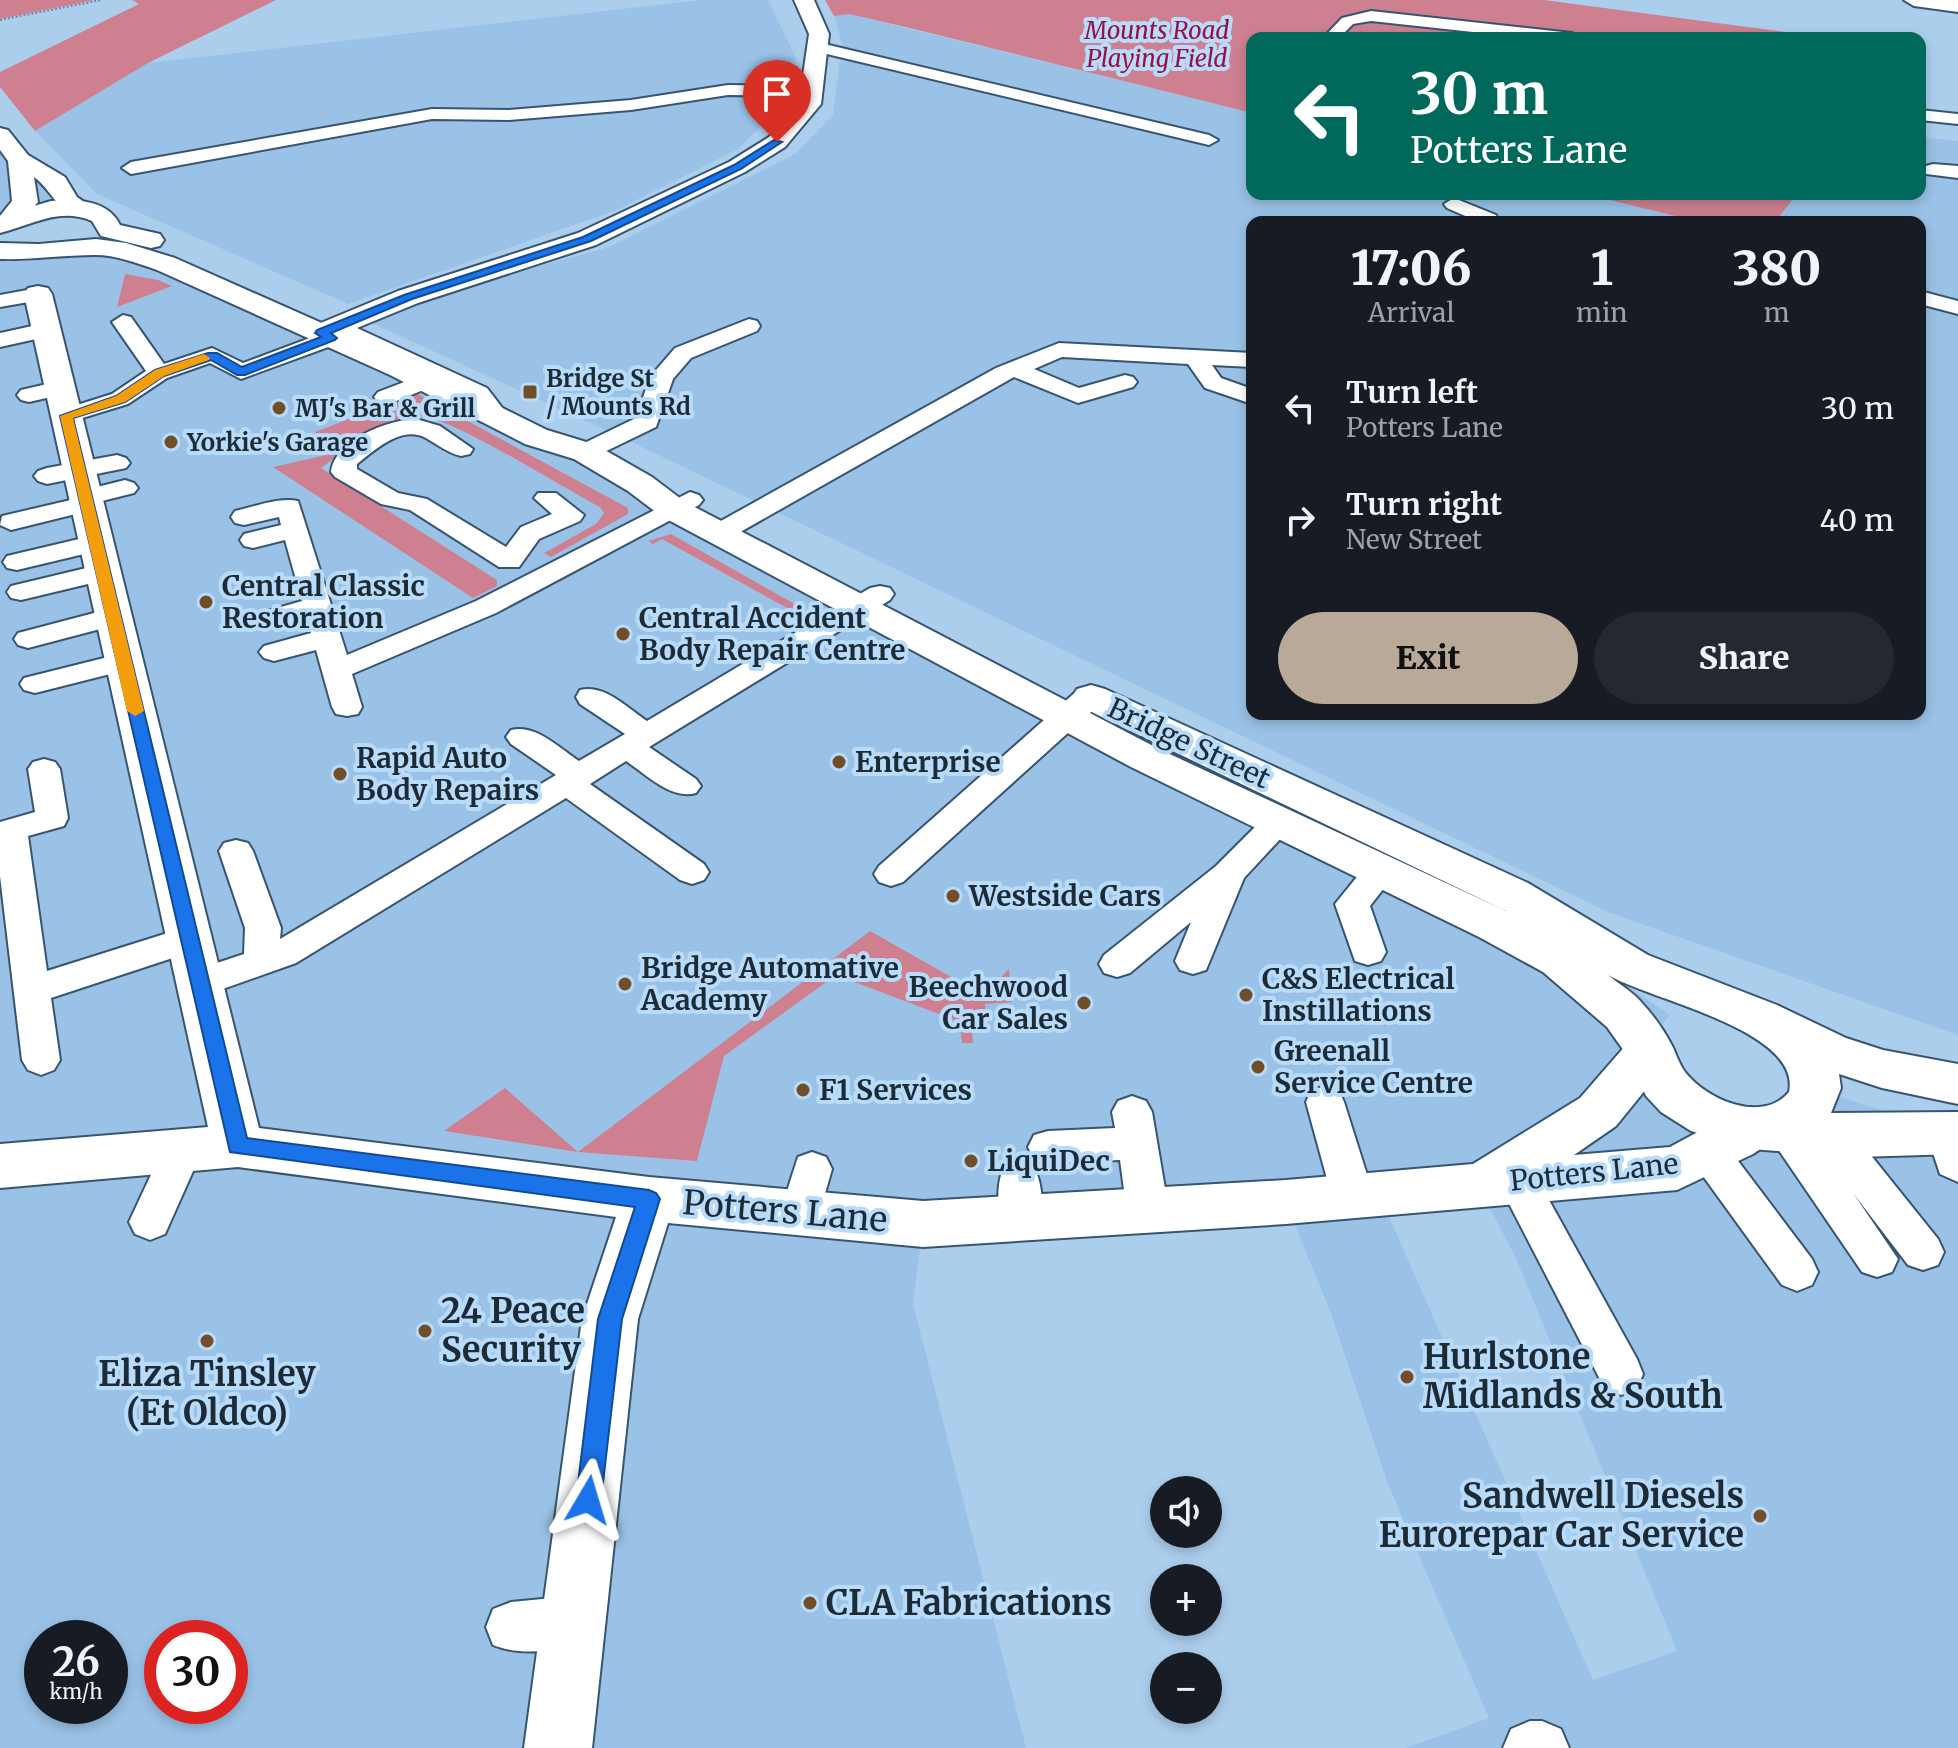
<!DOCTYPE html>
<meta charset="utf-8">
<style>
body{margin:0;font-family:Merriweather,serif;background:#242831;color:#f1f3f6;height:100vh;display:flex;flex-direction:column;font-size:30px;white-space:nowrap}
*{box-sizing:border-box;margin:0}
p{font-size:26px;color:#9ea1a6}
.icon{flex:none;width:44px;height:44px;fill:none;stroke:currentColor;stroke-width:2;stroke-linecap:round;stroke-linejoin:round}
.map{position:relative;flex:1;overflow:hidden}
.side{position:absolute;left:1246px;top:216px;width:680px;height:504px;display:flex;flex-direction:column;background:#171b24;border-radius:16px;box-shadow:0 4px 12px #0003}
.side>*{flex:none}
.guide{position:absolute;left:1246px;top:32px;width:680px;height:168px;border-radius:16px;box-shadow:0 4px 12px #0003;background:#00695c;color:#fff;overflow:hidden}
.controls{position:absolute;left:1150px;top:1476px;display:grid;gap:16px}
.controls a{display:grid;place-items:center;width:72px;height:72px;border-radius:50%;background:#171b24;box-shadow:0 4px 12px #0003;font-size:40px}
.speed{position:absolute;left:24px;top:1620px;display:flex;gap:16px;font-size:40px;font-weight:700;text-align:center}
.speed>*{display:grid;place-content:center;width:104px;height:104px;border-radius:50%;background:#171b24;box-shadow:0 4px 12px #0003;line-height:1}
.speed small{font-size:20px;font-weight:400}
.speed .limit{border:12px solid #d22;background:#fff;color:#111}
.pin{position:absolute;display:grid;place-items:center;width:68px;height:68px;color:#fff;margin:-82px -34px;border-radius:50% 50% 50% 0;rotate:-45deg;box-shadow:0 0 8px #0007}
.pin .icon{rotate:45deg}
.me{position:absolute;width:88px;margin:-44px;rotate:7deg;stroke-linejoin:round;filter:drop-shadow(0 0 6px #0008)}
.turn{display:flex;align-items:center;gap:28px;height:168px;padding:0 32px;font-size:36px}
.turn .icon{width:104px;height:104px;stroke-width:2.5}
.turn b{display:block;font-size:56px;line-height:68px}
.eta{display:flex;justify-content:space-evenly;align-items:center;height:136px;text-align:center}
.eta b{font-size:48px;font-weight:800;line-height:56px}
.primary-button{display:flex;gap:16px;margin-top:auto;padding:16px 32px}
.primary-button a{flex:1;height:92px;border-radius:48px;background:#b8a999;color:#111;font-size:32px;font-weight:800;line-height:92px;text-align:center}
.primary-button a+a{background:#242831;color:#f1f3f6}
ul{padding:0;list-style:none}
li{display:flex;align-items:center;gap:24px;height:112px;padding:0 32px}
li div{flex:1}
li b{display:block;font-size:30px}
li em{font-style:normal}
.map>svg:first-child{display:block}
.built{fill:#9ac2e6;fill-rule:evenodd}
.green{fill:#ce8091}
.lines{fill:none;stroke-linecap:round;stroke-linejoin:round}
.lane-casing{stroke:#375570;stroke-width:4}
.street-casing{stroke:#375570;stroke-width:4}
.secondary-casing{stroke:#375570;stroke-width:4}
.primary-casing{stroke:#375570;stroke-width:4}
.path{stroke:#718aa1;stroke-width:2;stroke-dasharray:2 2;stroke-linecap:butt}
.lane{fill:#fff;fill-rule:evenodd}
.street{fill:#fff;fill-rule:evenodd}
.secondary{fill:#fff;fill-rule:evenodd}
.primary{fill:#fff;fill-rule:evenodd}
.route{fill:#1a73e8;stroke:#114b97;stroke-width:2}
.slow{fill:#f59e0b}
.poi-dot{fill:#724e28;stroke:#b9dbfa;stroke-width:3}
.labels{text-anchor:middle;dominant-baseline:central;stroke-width:8;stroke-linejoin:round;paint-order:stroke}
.far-park-label{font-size:24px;font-style:italic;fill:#961144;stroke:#b9dbfa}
.far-poi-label{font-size:24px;font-weight:bold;fill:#1d2b36;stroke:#b9dbfa;text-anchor:start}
.poi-label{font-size:28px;font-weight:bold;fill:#1d2b36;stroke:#b9dbfa;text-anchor:start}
.street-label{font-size:28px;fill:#1d2b36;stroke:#b9dbfa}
.near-street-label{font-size:34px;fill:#1d2b36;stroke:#b9dbfa}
.near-poi-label{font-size:34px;font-weight:bold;fill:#1d2b36;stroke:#b9dbfa;text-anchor:start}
</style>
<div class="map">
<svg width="1958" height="1748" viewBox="0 0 1958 1748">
<rect width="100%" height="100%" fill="#acceed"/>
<g class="built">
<path d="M701 0H768L796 58 781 106 738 149 617 210 348 304 97 194 35 131 148 63Z"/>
<path d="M849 14 1252 113V194H1585L1700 222H1252V714H1920V222H1775L1797 194H1920V137L1958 141V1035L1610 913 623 438 363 319 456 289 609 247 795 154 833 115 842 44 834 16Z"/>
<path d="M0 139 50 195 45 210 0 225Z"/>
<path d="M92 237 146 248 182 261 334 328 1062 699 1468 892 1555 937 1670 1015 1653 1035 1650 1050 1735 1126 1817 1089 1946 1132 1958 1133V1748H1406L1489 1718 1388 1484 1330 1311 1286 1203 923 1224 913 1303 1026 1748H0V250L78 244ZM1477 1184 1515 1256 1677 1651 1593 1680 1379 1194ZM42 1638H110V1706H42ZM162 1638H230V1706H162Z"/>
</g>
<g class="green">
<path d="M0 0H95L0 19Z"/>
<path d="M132 0H276L148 63 35 131 0 87V72L139 4Z"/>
<path d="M825 0H1544L1831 38H1252V113L914 29 849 14 834 16Z"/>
<path d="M1585 194H1797L1775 222H1700Z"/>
<path d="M125 274 158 280 172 286 117 307Z"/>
<path d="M416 393 628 508V514L551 557 544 553 596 524 604 513 600 507C564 489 449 415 418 416 380 417 350 447 321 468L497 580V586L473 598 273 467 335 453 315 432Z"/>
<path d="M671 534 805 610 808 616 788 631 779 626 798 614 662 539 653 544 648 541Z"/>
<path d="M870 931 983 995 1009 969 1012 1002 985 1004 986 1016 971 1017 973 1043H962L960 1022 836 975 724 1056 697 1161 578 1152 444 1131 505 1088 578 1152Z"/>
</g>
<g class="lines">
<defs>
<g id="lane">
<path d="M1371 11 1572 33 1580 38H1529L1371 21 1353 24 1339 38H1323L1342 18Z"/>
<path d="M816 42 1209 135 1218 140 1209 145 810 50 808 47Z"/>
<path d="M728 85 811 86 819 91 811 96 728 95 631 110 509 120 432 119 131 174 122 168 131 162 432 109 509 110 631 100Z"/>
<path d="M1920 110 1958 114V124L1920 120Z"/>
<path d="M1933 164 1958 166V178L1926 174 1924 170 1926 166Z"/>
<path d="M1454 198 1496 215 1499 222H1479L1447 208 1444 204Z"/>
<path d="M38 288 49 294 46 299 0 307V295Z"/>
<path d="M1920 291 1958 301V314L1920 304Z"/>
<path d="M123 315 131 317 164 364 212 348 243 363 323 333H339L342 338 339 343 241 379 210 363 167 378 128 404 66 423 58 421 54 416 58 411 112 394 146 371 112 322Z"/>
<path d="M749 319 757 321 760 326 757 331 691 358 673 379 656 427 594 457H576L573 452 576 447 636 418 650 377 675 348Z"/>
<path d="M46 323 54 325 57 330 54 335 0 347V333Z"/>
<path d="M1059 343 1252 353V367L1212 365 1221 378 1252 389V404L1205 388 1188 364 1062 357 1034 369 1079 388 1125 375 1133 377 1137 382 1133 387 1078 403 1014 377 728 539H710L706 533 710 527 996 368Z"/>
<path d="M425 374 433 376 437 381 433 386 394 402H378L374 397 378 392Z"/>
<path d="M60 381 68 383 72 388 68 393 29 402 21 400 17 395 21 390Z"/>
<path d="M416 419 440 426 473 449 470 454 461 456C448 453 438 445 426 438 402 425 376 449 357 464V469L398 493 427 499 506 547 521 527 552 514 534 498 538 493H556L584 515 580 521 539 539 519 567H499L410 510 381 504 335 477 331 472C335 440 387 420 416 419Z"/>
<path d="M117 455 126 458 130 463 126 468 47 484 38 481 34 476 38 471 47 468Z"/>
<path d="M125 480 134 483 138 488 134 493 98 502 96 509 11 530 0 525 2 516 75 499 77 492Z"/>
<path d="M690 492 699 495 703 500 699 505 496 613 352 674 362 707 358 714 347 716 336 714 332 707 316 650 274 661 264 658 259 652 264 646 311 633 307 618 263 630 253 627 249 621 253 615 302 601 285 540 253 548 244 546 240 540 244 534 281 525 279 517 244 525 235 523 231 517 235 511C254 507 279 497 298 501L347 655 476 601Z"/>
<path d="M96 535 105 537 109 543 105 549 17 570 7 568 3 562 7 556Z"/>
<path d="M103 564 113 566 117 572 113 578 21 600 11 598 7 592 11 586Z"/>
<path d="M880 586 890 588 894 594 890 600 649 747 696 779 701 786 696 793C671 800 647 775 626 761L590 784 704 864 709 872 704 880 692 884 680 880 566 798 296 963 200 997 187 993 182 983 187 973 244 954 245 928 219 851 224 843 236 840 248 843 253 851 281 928 280 939 556 775 511 744 506 737 511 730C536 724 559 748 579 761L625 734 580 704 576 697 580 690C605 684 627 708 647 721L870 588Z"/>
<path d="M113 608 123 611 127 617 123 623 28 648 18 645 14 639 18 633Z"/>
<path d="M124 653 134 656 139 662 134 668 35 693 24 690 20 684 24 678Z"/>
<path d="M1090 687 1101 689 1105 696 1101 703 903 882 891 886 879 882 874 874 879 866 1079 689Z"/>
<path d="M44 759 55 762 60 769 68 818 64 826 28 836 47 971 190 926 203 930 208 939 203 948 51 998 60 1060 54 1070 41 1075 28 1070 22 1060 0 876V822L35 812 28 769 33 762Z"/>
<path d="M1280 811 1292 814 1296 822 1244 878 1206 970 1193 974 1180 970 1175 961 1191 922 1130 973 1117 977 1104 973 1099 964 1104 955 1216 866 1268 814Z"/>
<path d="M1381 858 1393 862 1398 870 1370 906 1386 952 1381 961 1368 965 1355 961 1335 904 1369 862Z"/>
<path d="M1325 1086 1339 1091 1344 1102 1374 1197 1368 1209 1353 1214 1338 1209 1332 1197 1306 1102 1311 1091Z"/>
<path d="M1132 1096 1146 1101 1152 1112 1169 1212 1163 1224 1148 1229 1133 1224 1127 1212 1120 1160 1048 1163 1034 1159 1028 1147 1034 1135 1048 1131 1115 1128 1112 1112 1118 1101Z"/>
<path d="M1785 1114 1799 1119 1813 1138 1811 1134 1817 1123 1831 1118 1845 1123 1938 1239 1944 1252 1938 1265 1923 1270 1908 1265 1853 1193 1898 1259 1892 1272 1877 1277 1862 1272 1765 1130 1771 1119Z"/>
<path d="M1946 1116 1958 1120V1182L1940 1174 1926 1132 1932 1121Z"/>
<path d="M182 1135 196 1139 202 1151 165 1234 150 1240 135 1234 129 1222 162 1151 168 1139Z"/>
<path d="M1709 1137 1723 1141 1812 1259 1818 1272 1812 1285 1797 1291 1782 1285 1695 1165 1689 1153 1695 1141Z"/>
<path d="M1510 1150 1524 1155 1637 1359 1643 1374 1637 1389 1621 1395 1605 1389 1490 1167 1496 1155Z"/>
<path d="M812 1152 826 1157 832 1169 816 1225 801 1231 786 1225 780 1213 798 1157Z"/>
<path d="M1019 1160 1033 1165C1043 1184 1045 1212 1036 1231L1021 1237 1006 1231C997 1212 995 1184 1005 1165Z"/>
<path d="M574 1596 592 1603 599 1621 592 1639C563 1651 522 1657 493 1645L486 1627 493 1609 511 1602Z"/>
<path d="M1530 1721H1542L1561 1729 1569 1748H1503L1511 1729Z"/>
</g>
<g id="street">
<path d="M794 0H814L829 34 821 104 785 147 745 172 596 245 418 303 357 328 487 388 507 414 502 421 491 423 480 421 465 400 333 338 321 342 311 339 307 333 311 327 398 291 578 233 729 162 769 137 799 103 809 34Z"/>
<path d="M1904 0H1958V12L1914 6Z"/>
<path d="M38 286 48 288 52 294 259 1128 649 1177 923 1201 1286 1180 1473 1164 1580 1098 1633 1037 1650 1031 1667 1037 1674 1050 1667 1063 1616 1126 1574 1155 1670 1147 1733 1113 1751 1107 1769 1113 1777 1128 1769 1143 1753 1154 1677 1190 1286 1224 923 1247 668 1223 638 1319 592 1748H524L582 1319 616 1217 238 1167 0 1188V1144L208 1127 24 294 28 288Z"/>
</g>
<path id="secondary" d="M0 128 8 130 28 155 65 177 77 197 94 209 90 214C60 222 54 191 34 177L38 202 19 225H1L0 216 12 201 8 161 0 150Z"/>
<g id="primary">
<path d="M51 201C77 199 108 200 120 225L160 234 164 240 160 246 151 248 101 236 92 221C59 207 32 225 0 233V216Z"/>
<path d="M96 239 126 243 175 258 412 363 547 430 596 445 652 477 685 502 1159 749 1506 911 1077 705 1072 697 1077 689 1091 685 1105 689 1528 883 1648 955 1777 1005 1846 1038 1883 1050 1958 1064V1104L1882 1088 1839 1074 1841 1088 1831 1113 1958 1112V1154L1857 1157 1751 1149 1691 1131 1661 1112 1646 1096 1629 1058 1607 1027 1543 972 1479 937 1131 767 661 516 628 491 574 459 525 444 390 375 157 270C137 263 116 255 95 255 63 255 32 260 0 259V243L39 244ZM1608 975C1650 1000 1802 1030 1789 1092 1762 1124 1707 1100 1685 1072 1679 1064 1676 1053 1671 1044 1664 1030 1653 1015 1642 1003 1633 992 1619 984 1608 975Z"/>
</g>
</defs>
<use href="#lane" class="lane-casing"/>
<use href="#street" class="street-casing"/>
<use href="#secondary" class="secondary-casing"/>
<use href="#primary" class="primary-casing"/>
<path class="path" d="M0 20 101 0"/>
<use href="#lane" class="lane"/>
<use href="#street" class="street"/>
<use href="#secondary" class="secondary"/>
<use href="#primary" class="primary"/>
</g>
<path class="route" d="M774 140 782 142 741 169 591 241 412 299 331 333 337 338 335 340 245 375H237L211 360 164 376 125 402 73 418 247 1138 649 1190 656 1193 660 1199 622 1319 601 1500 597 1509 588 1513 579 1509 576 1500 598 1319 635 1207 230 1152 60 416 116 396 155 370 208 353H217L242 367 321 337 315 333 317 330 404 295 583 237 734 165Z"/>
<path class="slow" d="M204 354 210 358 209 360 164 376 125 402 73 418 144 711 135 716 127 711 60 416 116 396 155 370Z"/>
<g class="poi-dot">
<rect x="522" y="384" width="16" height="16" rx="4"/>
<circle cx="279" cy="408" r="8"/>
<circle cx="171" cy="442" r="8"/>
<circle cx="206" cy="602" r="8"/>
<circle cx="623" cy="634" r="8"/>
<circle cx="839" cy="762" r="8"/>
<circle cx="340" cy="774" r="8"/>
<circle cx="953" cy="896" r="8"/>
<circle cx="625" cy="984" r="8"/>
<circle cx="1246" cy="995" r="8"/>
<circle cx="1084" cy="1003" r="8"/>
<circle cx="1258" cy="1067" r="8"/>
<circle cx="803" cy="1090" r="8"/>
<circle cx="971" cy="1161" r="8"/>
<circle cx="425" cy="1331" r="8"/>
<circle cx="207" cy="1341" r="8"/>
<circle cx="1407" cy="1377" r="8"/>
<circle cx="1760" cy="1516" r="8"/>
<circle cx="810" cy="1603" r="8"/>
</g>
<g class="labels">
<g class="far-park-label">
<text x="1157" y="30">Mounts Road<tspan x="1157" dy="28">Playing Field</tspan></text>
</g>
<g class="far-poi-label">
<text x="546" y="378">Bridge St<tspan x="546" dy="28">/ Mounts Rd</tspan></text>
<text x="295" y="408">MJ's Bar &amp; Grill</text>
<text x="187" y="442">Yorkie's Garage</text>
</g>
<g class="poi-label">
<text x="222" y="586">Central Classic<tspan x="222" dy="32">Restoration</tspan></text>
<text x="639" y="618">Central Accident<tspan x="639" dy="32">Body Repair Centre</tspan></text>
<text x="356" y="758">Rapid Auto<tspan x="356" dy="32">Body Repairs</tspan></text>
<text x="855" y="762">Enterprise</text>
<text x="969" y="896">Westside Cars</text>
<text x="641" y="968">Bridge Automative<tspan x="641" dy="32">Academy</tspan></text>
<text x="1262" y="979">C&amp;S Electrical<tspan x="1262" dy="32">Instillations</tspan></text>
<text x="1068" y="987" text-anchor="end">Beechwood<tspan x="1068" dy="32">Car Sales</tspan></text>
<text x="1274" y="1051">Greenall<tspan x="1274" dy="32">Service Centre</tspan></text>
<text x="819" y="1090">F1 Services</text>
<text x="987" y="1161">LiquiDec</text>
</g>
<g class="street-label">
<text transform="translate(1189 743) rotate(25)">Bridge Street</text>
<text transform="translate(1594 1172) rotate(-6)">Potters Lane</text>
</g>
<g class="near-street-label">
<text transform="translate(785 1211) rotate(5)">Potters Lane</text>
</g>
<g class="near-poi-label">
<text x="441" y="1311">24 Peace<tspan x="441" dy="39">Security</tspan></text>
<text x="1423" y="1357">Hurlstone<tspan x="1423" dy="39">Midlands &amp; South</tspan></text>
<text x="207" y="1374" text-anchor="middle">Eliza Tinsley<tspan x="207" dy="39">(Et Oldco)</tspan></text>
<text x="1744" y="1496" text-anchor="end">Sandwell Diesels<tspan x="1744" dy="39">Eurorepar Car Service</tspan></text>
<text x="826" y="1603">CLA Fabrications</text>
</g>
</g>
</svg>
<div class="controls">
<a><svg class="icon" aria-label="sound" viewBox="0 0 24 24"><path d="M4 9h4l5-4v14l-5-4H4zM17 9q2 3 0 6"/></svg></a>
<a>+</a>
<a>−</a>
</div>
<div class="speed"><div>26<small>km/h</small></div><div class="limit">30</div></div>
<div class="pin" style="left:777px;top:142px;background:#d93025"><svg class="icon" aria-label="arrive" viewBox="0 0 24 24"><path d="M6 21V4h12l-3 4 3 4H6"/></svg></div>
<svg class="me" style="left:588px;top:1500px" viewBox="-20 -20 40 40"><path d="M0-17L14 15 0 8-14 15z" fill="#1a73e8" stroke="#fff" stroke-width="4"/></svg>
<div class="guide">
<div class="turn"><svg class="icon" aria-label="left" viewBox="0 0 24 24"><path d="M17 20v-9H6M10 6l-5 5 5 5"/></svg><div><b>30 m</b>Potters Lane</div></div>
</div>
<section class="side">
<div class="eta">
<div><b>17:06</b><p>Arrival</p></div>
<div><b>1</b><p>min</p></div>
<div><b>380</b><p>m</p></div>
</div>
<ul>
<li><svg class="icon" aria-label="left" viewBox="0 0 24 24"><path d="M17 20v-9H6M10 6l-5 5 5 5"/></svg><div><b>Turn left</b><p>Potters Lane</p></div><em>30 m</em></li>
<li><svg class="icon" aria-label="right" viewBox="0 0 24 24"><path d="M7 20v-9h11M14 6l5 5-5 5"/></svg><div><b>Turn right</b><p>New Street</p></div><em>40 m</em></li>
</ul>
<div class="primary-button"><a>Exit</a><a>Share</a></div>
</section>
</div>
